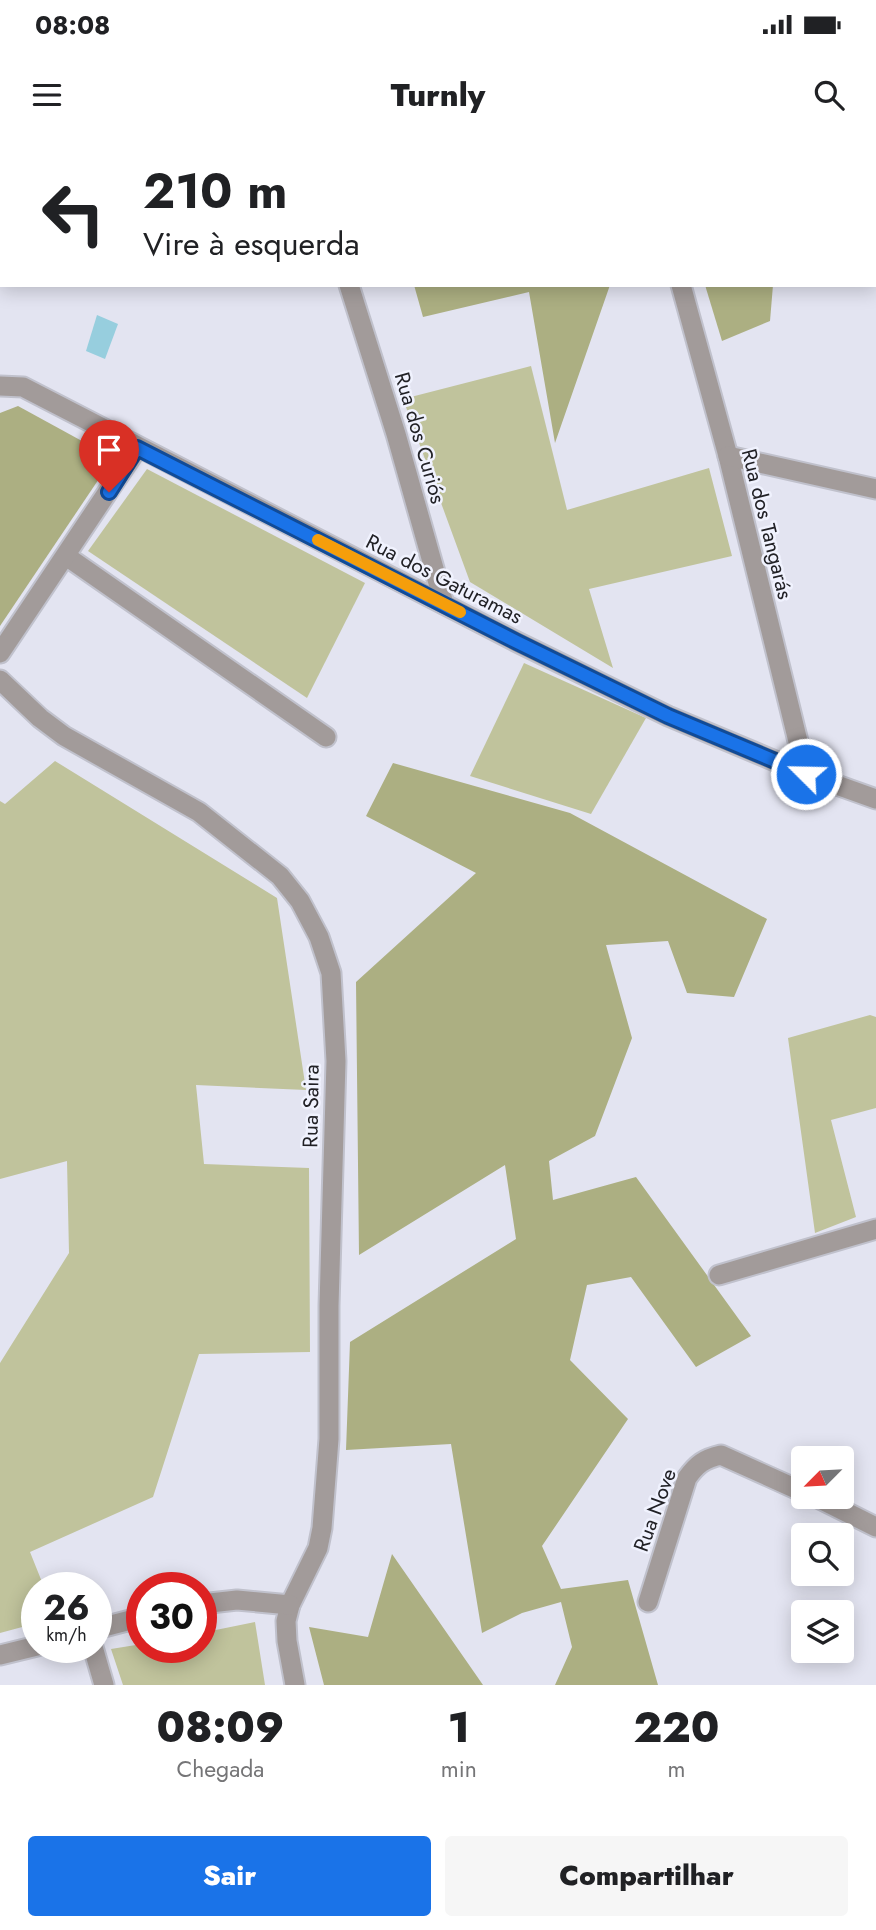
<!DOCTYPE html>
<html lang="pt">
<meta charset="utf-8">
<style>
body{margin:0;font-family:Jost,sans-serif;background:#f6f6f6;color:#202124;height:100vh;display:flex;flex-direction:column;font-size:26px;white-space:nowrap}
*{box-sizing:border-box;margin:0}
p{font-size:23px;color:#757577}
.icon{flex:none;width:38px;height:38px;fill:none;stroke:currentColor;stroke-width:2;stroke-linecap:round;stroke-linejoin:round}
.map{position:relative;height:1545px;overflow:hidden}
.drawer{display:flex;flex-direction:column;background:#fff;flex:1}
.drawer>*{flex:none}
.guide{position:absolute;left:0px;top:0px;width:877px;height:147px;box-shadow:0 4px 18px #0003;background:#fff;color:#202124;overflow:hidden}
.needle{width:46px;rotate:246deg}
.controls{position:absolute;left:791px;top:1306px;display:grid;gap:14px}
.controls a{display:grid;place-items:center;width:63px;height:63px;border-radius:7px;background:#fff;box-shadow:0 4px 18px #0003;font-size:35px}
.speed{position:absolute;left:21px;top:1432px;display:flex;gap:14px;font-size:35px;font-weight:700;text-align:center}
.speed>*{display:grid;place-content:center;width:91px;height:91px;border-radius:50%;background:#fff;box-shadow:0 4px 18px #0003;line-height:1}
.speed small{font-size:18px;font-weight:400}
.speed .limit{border:10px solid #d22;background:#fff;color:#111}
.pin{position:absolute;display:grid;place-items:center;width:60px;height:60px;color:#fff;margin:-72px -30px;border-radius:50% 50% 50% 0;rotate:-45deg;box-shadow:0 0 7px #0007}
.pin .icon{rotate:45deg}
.me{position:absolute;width:77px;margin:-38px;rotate:293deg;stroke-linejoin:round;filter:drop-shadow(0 0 5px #0008)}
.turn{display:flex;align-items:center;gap:24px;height:147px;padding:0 28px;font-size:32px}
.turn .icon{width:91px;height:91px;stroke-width:2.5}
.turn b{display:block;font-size:49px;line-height:60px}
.eta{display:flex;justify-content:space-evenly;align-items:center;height:119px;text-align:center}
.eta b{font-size:42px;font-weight:800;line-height:49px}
.button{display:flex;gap:14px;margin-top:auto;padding:14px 28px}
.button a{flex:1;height:80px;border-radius:7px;background:#1a73e8;color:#fff;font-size:28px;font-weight:800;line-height:80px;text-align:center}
.button a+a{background:#f6f6f6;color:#202124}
.status{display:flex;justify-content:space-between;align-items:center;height:49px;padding:0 35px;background:#fff;direction:ltr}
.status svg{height:19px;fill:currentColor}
header{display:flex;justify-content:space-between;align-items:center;height:91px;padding:0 28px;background:#fff;font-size:32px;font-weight:800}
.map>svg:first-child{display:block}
.green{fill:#c0c39c}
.forest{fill:#acaf82}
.water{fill:#97cede}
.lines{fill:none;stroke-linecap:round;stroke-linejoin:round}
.street-casing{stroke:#c0c1cc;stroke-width:23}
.street{stroke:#a29b9a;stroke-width:19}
.route-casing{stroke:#114b97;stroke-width:18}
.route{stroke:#1a73e8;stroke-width:12}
.slow{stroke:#f59e0b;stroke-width:12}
.labels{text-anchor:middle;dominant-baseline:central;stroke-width:5;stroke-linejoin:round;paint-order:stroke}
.street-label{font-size:21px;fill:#212126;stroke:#f0f2fe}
</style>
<div class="status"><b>08:08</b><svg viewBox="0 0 49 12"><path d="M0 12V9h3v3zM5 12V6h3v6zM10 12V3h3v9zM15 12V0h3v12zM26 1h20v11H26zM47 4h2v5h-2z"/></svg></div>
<header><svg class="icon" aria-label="menu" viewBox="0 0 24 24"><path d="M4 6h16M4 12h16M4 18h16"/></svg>Turnly<svg class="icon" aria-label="search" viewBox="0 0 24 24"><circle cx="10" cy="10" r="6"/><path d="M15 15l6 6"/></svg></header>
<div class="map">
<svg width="876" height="1545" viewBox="0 0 876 1545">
<rect width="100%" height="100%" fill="#e3e4f1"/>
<g class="green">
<path d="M531 226 567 370 709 328 732 416 589 449 613 528 470 442 403 259Z"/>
<path d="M147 329 365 443 307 558 88 411Z"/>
<path d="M524 523 646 578 591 674 470 636Z"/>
<path d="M55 621 277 758 306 950 196 945 204 1024 309 1028 310 1212 199 1214 153 1357 30 1412 44 1447H37V1483L0 1493V1223L69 1113 67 1021 0 1039V661L5 664Z"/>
<path d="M870 875 876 877V968L831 980 856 1077 815 1093 788 898Z"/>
<path d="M255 1482 265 1545H123L111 1509 142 1504V1507H201V1493Z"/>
</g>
<g class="forest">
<path d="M414 145H610L555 303 529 152 423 177Z"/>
<path d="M705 145H773L770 181 722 201Z"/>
<path d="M18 266 113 318 0 486V273Z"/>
<path d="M393 623 570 673 767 779 734 857 687 853 668 801 606 805 632 898 595 996 549 1021 553 1060 636 1037 751 1196 696 1227 631 1137 587 1145 570 1220 628 1279 542 1406 561 1449 628 1440 658 1545H555L572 1507 561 1462 522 1473 482 1493 451 1304 346 1310 350 1202 516 1099 505 1025 359 1115 356 842 476 733 366 676Z"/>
<path d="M392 1414 483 1545H324L309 1487 368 1497Z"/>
</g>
<path class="water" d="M97 175 118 184 105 219 86 211Z"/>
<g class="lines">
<defs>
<g id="street">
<path d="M303 0 304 2"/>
<path d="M606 0 609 2"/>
<path d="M641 0V2"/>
<path d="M0 3 2 4"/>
<path d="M349 145 396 294 444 464"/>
<path d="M681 145 728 316 806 634"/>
<path d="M0 246 23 247 517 502 668 576 806 634 876 659"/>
<path d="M728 316 876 349"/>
<path d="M66 416 326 597"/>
<path d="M0 513 137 308"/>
<path d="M0 540 40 578 64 596 199 672 280 736 300 761 319 797 331 833 336 921 329 1166V1299L322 1388 318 1408 290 1465 286 1481 287 1501 295 1545"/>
<path d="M719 1135 876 1089"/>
<path d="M814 1356 876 1387"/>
<path d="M648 1462 687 1338C697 1324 704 1319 721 1315L803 1352"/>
<path d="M201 1464 237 1460 290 1465"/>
<path d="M96 1489 142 1477"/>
<path d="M93 1507 104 1545"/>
<path d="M0 1515 37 1506"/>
</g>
</defs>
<use href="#street" class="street-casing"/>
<use href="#street" class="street"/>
</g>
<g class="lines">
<defs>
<path id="route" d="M109 352 137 308 517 502 668 576 806 634"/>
</defs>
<use href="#route" class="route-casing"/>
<use href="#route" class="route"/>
<path class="slow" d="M318 400 460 472"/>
</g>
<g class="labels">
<g class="street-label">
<text transform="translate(420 298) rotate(74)">Rua dos Curiós</text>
<text transform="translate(767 384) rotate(76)">Rua dos Tangarás</text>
<text transform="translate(444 439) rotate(27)">Rua dos Gaturamas</text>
<text transform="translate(311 966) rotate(-89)">Rua Saira</text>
<text transform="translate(655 1370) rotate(-70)">Rua Nove</text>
</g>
</g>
</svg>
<div class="controls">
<a><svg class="needle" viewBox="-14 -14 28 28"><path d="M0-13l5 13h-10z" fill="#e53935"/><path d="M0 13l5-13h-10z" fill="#757577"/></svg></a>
<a><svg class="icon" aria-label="search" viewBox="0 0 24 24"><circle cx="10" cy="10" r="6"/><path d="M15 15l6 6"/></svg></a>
<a><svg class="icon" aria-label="layers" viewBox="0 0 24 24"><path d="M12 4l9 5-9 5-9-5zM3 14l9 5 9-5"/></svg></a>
</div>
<div class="speed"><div>26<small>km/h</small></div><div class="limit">30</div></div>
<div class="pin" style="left:109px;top:352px;background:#d93025"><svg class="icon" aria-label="arrive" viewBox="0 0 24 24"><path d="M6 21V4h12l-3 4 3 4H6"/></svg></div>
<svg class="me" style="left:806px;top:634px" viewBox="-20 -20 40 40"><circle r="17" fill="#1a73e8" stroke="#fff" stroke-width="3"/><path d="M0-11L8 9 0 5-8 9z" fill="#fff"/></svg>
<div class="guide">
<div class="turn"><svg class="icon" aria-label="left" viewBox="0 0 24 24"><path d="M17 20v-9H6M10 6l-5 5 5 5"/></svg><div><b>210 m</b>Vire à esquerda</div></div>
</div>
</div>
<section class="drawer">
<div class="eta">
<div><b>08:09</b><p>Chegada</p></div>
<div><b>1</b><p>min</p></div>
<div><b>220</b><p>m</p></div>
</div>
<div class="button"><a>Sair</a><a>Compartilhar</a></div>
</section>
